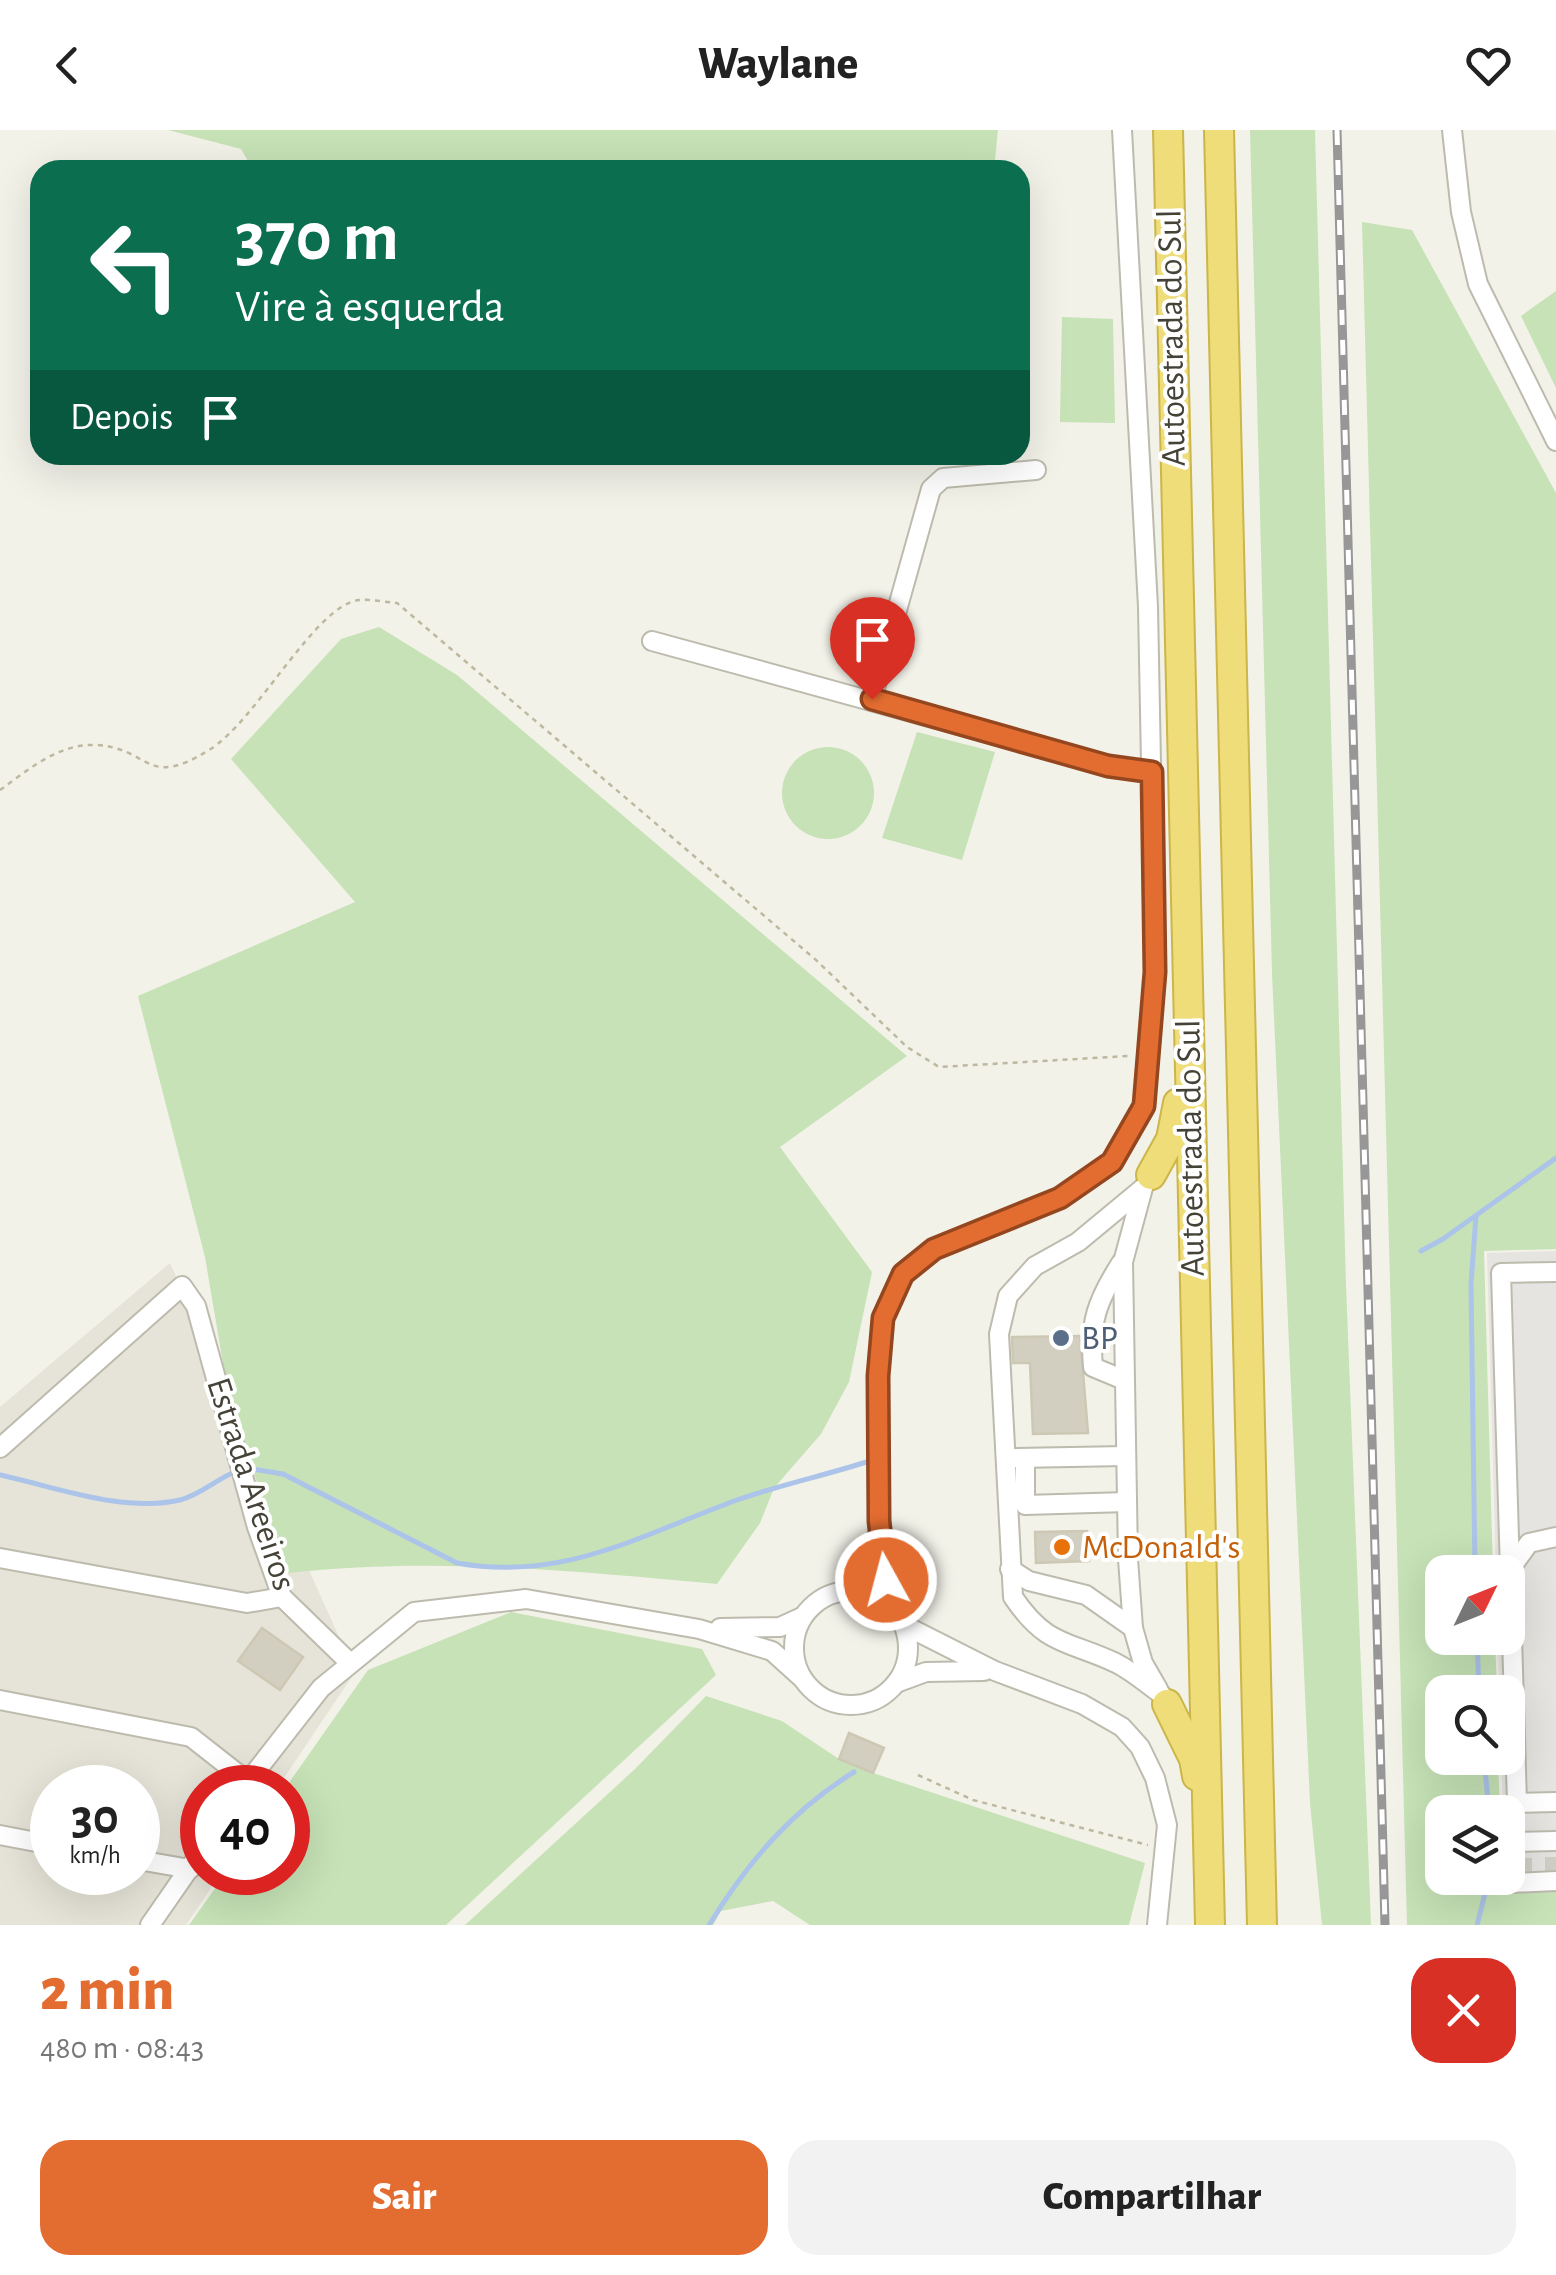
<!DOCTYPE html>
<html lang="pt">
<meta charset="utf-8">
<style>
body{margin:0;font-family:"Alegreya Sans",sans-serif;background:#f2f2f2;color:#222;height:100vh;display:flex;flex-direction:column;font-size:38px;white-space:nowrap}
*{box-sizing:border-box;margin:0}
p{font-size:32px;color:#767676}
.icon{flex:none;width:55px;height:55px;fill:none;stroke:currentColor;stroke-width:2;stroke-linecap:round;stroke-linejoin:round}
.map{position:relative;height:1795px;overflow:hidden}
.details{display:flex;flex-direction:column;background:#fff;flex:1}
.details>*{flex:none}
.guide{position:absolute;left:30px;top:30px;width:1000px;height:305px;border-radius:30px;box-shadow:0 10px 40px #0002;background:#0b6e4f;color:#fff;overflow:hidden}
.needle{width:65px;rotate:47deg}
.buttons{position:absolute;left:1425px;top:1425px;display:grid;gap:20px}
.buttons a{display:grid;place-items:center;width:100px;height:100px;border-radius:20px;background:#fff;box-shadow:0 10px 40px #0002;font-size:50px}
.speed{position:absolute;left:30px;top:1635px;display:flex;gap:20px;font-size:50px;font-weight:700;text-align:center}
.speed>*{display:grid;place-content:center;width:130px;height:130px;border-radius:50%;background:#fff;box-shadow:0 10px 40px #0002;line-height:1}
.speed small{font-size:25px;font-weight:400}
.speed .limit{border:15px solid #d22;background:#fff;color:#111}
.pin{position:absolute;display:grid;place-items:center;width:85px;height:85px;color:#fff;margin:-102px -42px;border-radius:50% 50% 50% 0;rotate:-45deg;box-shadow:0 0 10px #0007}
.pin .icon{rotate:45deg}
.me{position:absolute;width:110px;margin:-55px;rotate:353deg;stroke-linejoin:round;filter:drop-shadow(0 0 8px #0008)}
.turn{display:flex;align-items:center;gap:35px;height:210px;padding:0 40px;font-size:45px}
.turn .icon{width:130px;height:130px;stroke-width:2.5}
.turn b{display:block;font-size:70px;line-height:85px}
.then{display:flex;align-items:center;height:95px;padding:0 40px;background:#0003;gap:20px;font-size:38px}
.round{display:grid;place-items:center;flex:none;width:105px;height:105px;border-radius:30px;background:#f2f2f2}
.head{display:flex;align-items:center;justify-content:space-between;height:170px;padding:0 40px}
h1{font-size:60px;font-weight:800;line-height:75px;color:#e36c30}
.primary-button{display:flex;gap:20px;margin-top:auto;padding:20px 40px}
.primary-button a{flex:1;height:115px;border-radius:30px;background:#e36c30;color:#fff;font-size:40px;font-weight:800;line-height:115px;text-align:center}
.primary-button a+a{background:#f2f2f2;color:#222}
header{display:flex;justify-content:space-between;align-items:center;height:130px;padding:0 40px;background:#fff;font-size:45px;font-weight:800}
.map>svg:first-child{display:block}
.residential{fill:#e6e4d8;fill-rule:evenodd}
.green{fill:#c6e2b6}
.parking{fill:#e5e4e0}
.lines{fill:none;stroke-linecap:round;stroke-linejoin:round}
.stream{stroke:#acc4e9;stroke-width:5}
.building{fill:#d3cfc0;stroke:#cdc8b4;stroke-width:2.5}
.minor-tunnel{stroke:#d0cfc6;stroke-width:18;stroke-dasharray:18 9;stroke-linecap:butt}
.minor-casing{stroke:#bdbbad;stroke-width:22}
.highway-casing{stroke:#ccb549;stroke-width:32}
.path{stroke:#bdb89f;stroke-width:2.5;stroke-dasharray:5 5;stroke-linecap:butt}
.minor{stroke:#fff;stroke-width:18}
.highway{stroke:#eedd78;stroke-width:28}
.rail-casing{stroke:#979797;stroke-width:9}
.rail{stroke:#fff;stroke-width:5;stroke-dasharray:15;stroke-linecap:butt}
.route-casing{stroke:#94461f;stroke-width:25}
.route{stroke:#e36c30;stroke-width:18}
.service-dot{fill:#5c6f8a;stroke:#fff;stroke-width:4}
.food-dot{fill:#e8710a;stroke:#fff;stroke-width:4}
.labels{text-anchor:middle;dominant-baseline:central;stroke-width:8;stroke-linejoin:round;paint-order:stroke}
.street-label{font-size:35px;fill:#454338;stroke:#fff}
.service-label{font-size:35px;fill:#4e5e75;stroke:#fff;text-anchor:start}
.food-label{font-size:35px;fill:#c56008;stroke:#fff;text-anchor:start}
</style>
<header><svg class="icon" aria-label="back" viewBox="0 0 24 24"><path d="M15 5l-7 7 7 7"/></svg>Waylane<svg class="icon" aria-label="heart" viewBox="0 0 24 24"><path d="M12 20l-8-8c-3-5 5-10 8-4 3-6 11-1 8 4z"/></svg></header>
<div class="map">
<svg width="1556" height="1795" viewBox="0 0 1556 1795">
<rect width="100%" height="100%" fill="#f3f2e9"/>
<path class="residential" d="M170 1133 355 1542 278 1657 202 1658V1742L221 1743 186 1795H0V1277ZM52 1658H138V1742H52Z"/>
<g class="green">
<path d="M168 0H998L994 40H253L241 19Z"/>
<path d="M1250 0H1315L1346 1155 1371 1795H1322L1310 1673 1272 843Z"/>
<path d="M1362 92 1412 100 1556 363V1119L1484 1121 1493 1442H1442V1508H1495L1497 1562H1442V1628H1498L1500 1682H1442V1748H1502L1503 1763 1556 1761V1795H1407Z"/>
<path d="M1556 161V258L1521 186Z"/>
<path d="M1062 187 1113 189 1115 293 1060 292Z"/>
<path d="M379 497 457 545 907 926 780 1017 872 1142 849 1252 821 1304 774 1358 760 1393 717 1454C573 1441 432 1427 288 1443L229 1269 205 1127 138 866 355 772 231 629 341 509Z"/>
<path d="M917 602 995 622 962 730 882 708Z"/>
<circle cx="828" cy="663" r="46"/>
<path d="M511 1482 702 1519 716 1545 446 1795H189L226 1743 288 1742 286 1657 368 1540Z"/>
<path d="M706 1566 782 1591 839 1629 873 1643 1145 1733 1129 1795H810L773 1771 721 1781 713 1795H465L635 1639Z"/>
</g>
<path class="parking" d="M1556 1121V1758L1505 1760 1508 1682H1503L1501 1628H1508V1562H1499L1498 1508H1508V1442H1496L1487 1123Z"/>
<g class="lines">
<g class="stream">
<path d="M1421 1121 1443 1109 1556 1028"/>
<path d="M247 1338 283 1344 457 1433C563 1452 641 1405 737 1370 780 1355 826 1345 870 1331"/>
<path d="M0 1345C56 1357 123 1383 180 1370 200 1365 218 1348 237 1341"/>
<path d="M1475 1442 1471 1154 1476 1086"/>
<path d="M1477 1508 1479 1562"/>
<path d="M1484 1628 1489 1682"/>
<path d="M709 1795C748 1732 791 1681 854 1642"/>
<path d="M1477 1795 1489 1748"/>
</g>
</g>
<g class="building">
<path d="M1080 1206 1088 1303 1033 1304 1030 1233H1013L1012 1207Z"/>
<path d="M1087 1401 1089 1431 1036 1433 1035 1402Z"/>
<path d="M262 1498 303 1527 280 1560 238 1531Z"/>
<path d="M849 1603 884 1618 873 1643 839 1629Z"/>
</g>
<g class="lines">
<g class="minor-tunnel">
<path d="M1554 1727V1743"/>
<path d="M1523 1728V1744"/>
</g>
<defs>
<g id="minor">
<path d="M1452 0 1461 82 1478 154 1556 311"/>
<path d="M652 511 1108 636 1151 642"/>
<path d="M872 569 931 359 943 348 1036 340"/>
<path d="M1143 1058 1123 1132 1128 1429 1133 1498 1143 1533 1158 1559"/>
<path d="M1142 1059 1078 1112 1035 1136 1008 1166 999 1204 1013 1467C1047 1517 1067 1510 1116 1533 1132 1541 1147 1554 1161 1564"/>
<path d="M1121 1133C1097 1171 1089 1192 1093 1237L1124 1250"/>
<path d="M1556 1142 1501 1143 1517 1673 1556 1672"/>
<path d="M0 1318 182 1156 196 1176 257 1397 282 1467 350 1533"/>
<path d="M1015 1328 1126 1326"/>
<path d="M1025 1328V1375L1127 1372"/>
<path d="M0 1428 247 1473 282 1467"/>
<path d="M1511 1438 1529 1413 1556 1407"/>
<path d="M1010 1439 1029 1451 1086 1465 1133 1498"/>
<circle cx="851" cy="1518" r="57"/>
<path d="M849 1462 868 1436 877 1406"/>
<path d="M893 1479 879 1391 878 1246 883 1188 903 1144 934 1119 1060 1068 1111 1032 1144 976 1155 843 1148 477 1122 0"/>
<path d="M904 1495 995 1541 1082 1574 1122 1597 1140 1617 1155 1648 1167 1695 1157 1795"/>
<path d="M720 1498 780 1497 802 1487"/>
<path d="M896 1553 926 1542 984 1541"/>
<path d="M0 1570 191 1607 247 1651"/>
<path d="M243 1658 321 1558 414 1482 526 1469 699 1499 772 1521 802 1548"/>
<path d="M0 1705 52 1715"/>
<path d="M1510 1728V1712L1556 1711"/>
<path d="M138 1730 190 1739"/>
<path d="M1511 1744V1753L1556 1751"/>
<path d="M150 1795 202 1720"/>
</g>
<g id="highway">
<path d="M1168 0 1210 1795"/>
<path d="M1219 0 1262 1795"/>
<path d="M1151 1045 1171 1009 1178 973"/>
<path d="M1167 1574 1194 1629 1197 1646"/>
</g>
</defs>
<use href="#minor" class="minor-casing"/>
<use href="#highway" class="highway-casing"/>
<g class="path">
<path d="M0 660C28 640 59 613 96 615 151 618 145 660 209 620 256 592 315 475 359 470 370 469 385 472 397 473L816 830 907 917 939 937 1128 926"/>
<path d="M918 1645 973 1670 1148 1715"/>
</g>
<use href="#minor" class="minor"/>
<use href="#highway" class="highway"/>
<defs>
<path id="rail" d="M1337 0 1385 1795"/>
</defs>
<use href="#rail" class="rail-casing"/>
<use href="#rail" class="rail"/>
</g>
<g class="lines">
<defs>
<path id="route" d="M872 569 1108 636 1152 642 1155 842 1144 976 1112 1032 1060 1068 934 1119 903 1144 883 1188 878 1246 879 1391 886 1450"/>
</defs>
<use href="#route" class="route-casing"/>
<use href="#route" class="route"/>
</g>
<circle class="service-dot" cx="1061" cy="1208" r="10"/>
<circle class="food-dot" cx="1062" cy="1417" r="10"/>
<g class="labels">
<g class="street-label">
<text transform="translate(1172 208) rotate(-91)">Autoestrada do Sul</text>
<text transform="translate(1191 1018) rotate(-91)">Autoestrada do Sul</text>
<text transform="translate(251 1354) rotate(72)">Estrada Areeiros</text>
</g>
<g class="service-label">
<text x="1081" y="1208">BP</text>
</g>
<g class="food-label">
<text x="1082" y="1417">McDonald's</text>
</g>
</g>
</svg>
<div class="buttons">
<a><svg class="needle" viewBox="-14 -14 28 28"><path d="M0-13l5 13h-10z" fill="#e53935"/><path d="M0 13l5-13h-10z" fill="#767676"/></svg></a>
<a><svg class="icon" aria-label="search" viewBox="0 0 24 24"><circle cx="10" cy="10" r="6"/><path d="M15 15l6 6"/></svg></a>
<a><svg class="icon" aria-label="layers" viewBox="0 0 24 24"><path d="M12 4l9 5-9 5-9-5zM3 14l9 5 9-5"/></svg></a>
</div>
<div class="speed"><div>30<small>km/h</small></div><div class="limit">40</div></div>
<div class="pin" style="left:872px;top:569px;background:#d93025"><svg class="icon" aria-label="arrive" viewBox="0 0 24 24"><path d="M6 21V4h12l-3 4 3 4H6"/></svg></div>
<svg class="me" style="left:886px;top:1450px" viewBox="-20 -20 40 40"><circle r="17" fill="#e36c30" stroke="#fff" stroke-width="3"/><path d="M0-11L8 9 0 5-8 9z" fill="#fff"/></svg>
<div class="guide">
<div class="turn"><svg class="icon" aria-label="left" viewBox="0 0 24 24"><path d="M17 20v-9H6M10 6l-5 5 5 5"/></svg><div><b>370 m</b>Vire à esquerda</div></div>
<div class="then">Depois<svg class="icon" aria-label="arrive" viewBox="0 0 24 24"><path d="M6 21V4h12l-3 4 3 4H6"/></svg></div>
</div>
</div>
<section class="details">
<div class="head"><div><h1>2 min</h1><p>480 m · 08:43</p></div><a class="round" style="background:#d93025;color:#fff"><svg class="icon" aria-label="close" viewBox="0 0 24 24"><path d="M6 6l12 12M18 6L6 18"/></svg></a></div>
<div class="primary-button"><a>Sair</a><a>Compartilhar</a></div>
</section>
